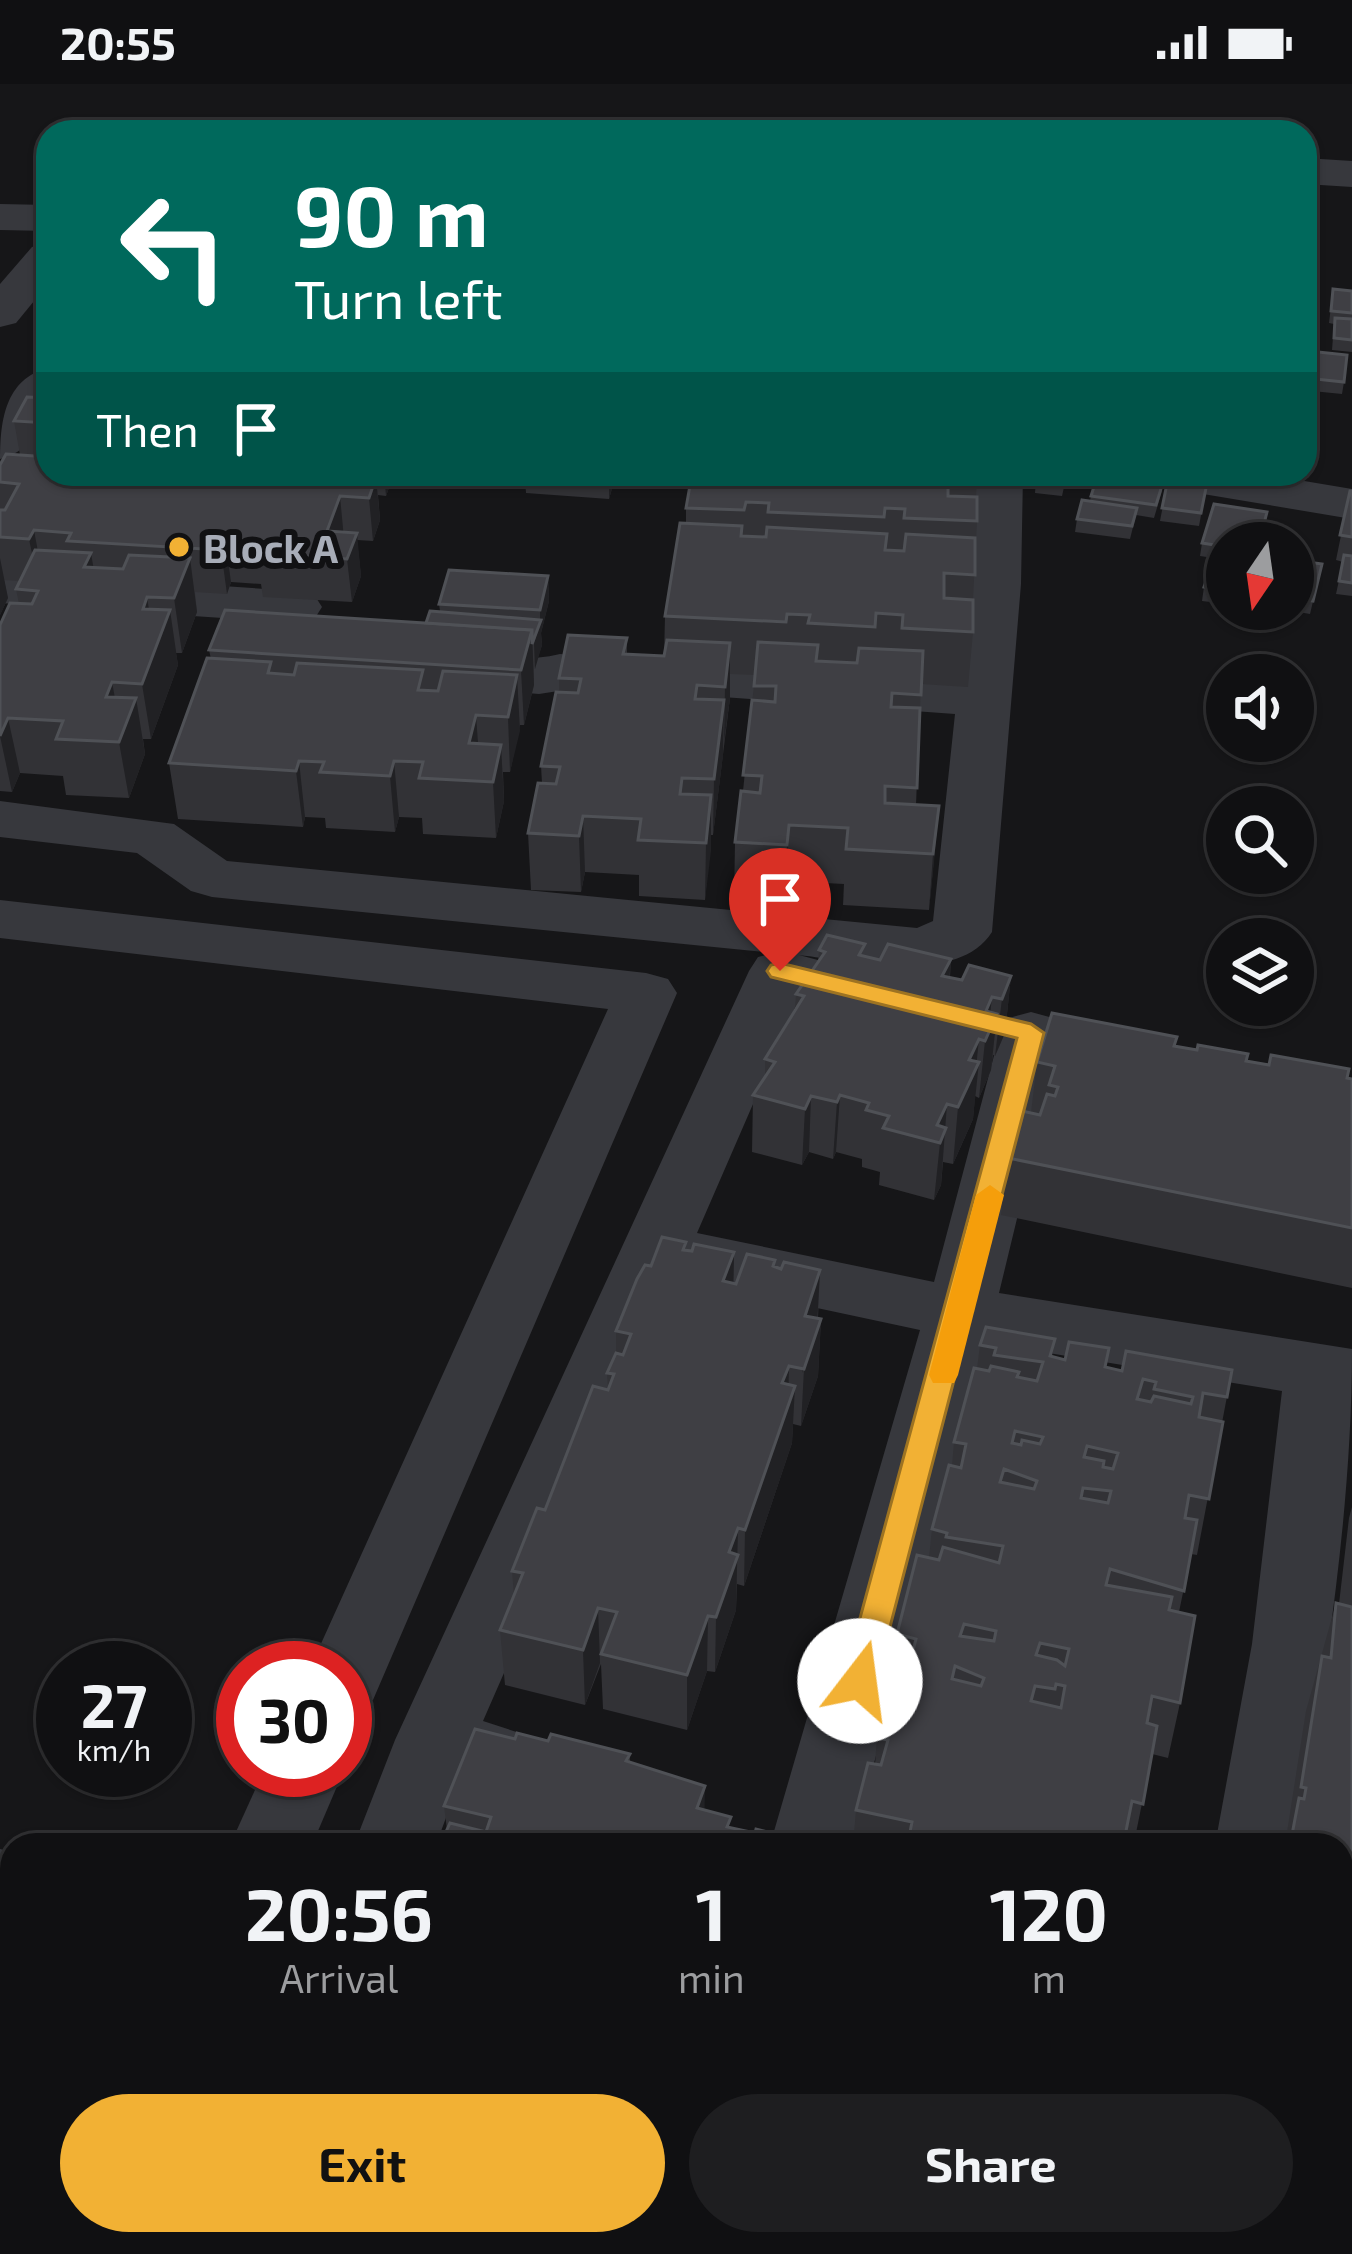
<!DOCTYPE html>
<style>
body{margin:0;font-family:"Exo 2",sans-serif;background:#1e1e20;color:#f1f3f6;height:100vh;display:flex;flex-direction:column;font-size:45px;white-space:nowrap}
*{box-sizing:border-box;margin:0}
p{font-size:39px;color:#9c9d9f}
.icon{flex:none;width:66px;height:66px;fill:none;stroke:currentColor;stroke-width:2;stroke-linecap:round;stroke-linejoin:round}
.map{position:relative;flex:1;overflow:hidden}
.side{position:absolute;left:0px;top:1749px;width:1353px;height:423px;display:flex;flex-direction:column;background:#101012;border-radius:36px 36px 0 0;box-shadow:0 3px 9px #0004,0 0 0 3px #303032}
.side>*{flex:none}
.top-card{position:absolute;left:36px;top:36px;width:1281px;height:366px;border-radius:36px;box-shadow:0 3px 9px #0004,0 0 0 3px #303032;background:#00695c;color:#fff;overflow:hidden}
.needle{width:78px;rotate:193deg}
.tools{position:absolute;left:1206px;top:438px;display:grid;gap:24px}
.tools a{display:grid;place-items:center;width:108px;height:108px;border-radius:50%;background:#101012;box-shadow:0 3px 9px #0004,0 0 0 3px #303032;font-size:60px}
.speed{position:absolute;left:36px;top:1557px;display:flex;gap:24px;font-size:60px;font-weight:700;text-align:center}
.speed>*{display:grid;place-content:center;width:156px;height:156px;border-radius:50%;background:#101012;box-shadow:0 3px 9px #0004,0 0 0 3px #303032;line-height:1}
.speed small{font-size:30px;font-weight:400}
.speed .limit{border:18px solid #d22;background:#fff;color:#111}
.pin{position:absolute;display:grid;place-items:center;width:102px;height:102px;color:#fff;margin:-123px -51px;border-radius:50% 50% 50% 0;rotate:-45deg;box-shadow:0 0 12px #0007}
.pin .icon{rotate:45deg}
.me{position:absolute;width:132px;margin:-66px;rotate:15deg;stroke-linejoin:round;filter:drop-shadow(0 0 9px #0008)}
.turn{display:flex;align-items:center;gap:42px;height:252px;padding:0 60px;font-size:54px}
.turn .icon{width:156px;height:156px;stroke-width:2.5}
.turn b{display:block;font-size:84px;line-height:102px}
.then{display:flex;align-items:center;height:114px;padding:0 60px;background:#0003;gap:24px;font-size:45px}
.eta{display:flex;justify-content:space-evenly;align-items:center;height:204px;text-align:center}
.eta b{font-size:72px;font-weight:700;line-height:84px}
.button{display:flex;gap:24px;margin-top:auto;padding:24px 60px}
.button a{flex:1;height:138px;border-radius:72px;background:#f2b134;color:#111;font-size:48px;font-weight:700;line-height:138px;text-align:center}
.button a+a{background:#1e1e20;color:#f1f3f6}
.status{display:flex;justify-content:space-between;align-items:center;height:84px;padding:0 60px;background:#101012;direction:ltr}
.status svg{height:33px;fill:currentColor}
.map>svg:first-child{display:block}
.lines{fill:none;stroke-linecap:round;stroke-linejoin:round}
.minor{fill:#37383d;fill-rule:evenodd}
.wall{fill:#323236}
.shaded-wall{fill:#212124}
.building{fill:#3f3f44;stroke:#4f5156;stroke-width:3;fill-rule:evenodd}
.route{fill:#f2b134;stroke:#9d7322;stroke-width:3}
.slow{fill:#f59e0b}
.poi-dot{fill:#f2b134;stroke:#111113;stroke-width:4.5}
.labels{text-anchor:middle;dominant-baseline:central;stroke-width:12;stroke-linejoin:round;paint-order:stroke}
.far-poi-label{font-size:39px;font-weight:bold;fill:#a8adb8;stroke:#111113;text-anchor:start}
</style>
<div class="status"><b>20:55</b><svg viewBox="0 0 49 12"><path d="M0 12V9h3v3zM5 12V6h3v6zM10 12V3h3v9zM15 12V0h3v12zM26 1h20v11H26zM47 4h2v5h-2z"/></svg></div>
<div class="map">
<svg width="1352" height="2170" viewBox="0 0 1352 2170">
<rect width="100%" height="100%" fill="#161618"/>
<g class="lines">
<g class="minor">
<path d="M1305 74 1352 77V103L1305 100Z"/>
<path d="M0 120 48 121V147L0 146Z"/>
<path d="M48 159V200L16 239 0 243V200L32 163Z"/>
<path d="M48 284C48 322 43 364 0 375 0 337 5 295 48 284Z"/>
<path d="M973 390H1023L1021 500 992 848C958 902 853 877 799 871L878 892 887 906 878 920 856 926 800 912 697 1149 934 1198 1000 949 1009 934 1031 928 1053 934 1062 949 999 1209 1352 1265C1352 1431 1324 1597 1297 1761H1215L1252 1560 1282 1307 987 1259 852 1761H770L920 1246 677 1194 483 1637 581 1669 593 1693 581 1717 553 1728 459 1698 436 1761H354L395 1656 749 887 758 873 773 869 212 813 191 807 137 769 0 753V717L174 740 227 777 917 844 933 837 955 630 584 603 539 610 428 601 420 589 428 577C471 567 516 581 560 570L959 597Z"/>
<path d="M1148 390H1262L1352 405V435L1173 405 1155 401Z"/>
<path d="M0 487 296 507 315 512 322 523 315 534 296 539 0 519Z"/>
<path d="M0 816 646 889 668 895 677 909 373 1616 345 1626V1584H310L608 925 0 854Z"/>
<path d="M264 1686H344L312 1761H230Z"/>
<path d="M0 1765 12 1768V1842L0 1839Z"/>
<path d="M0 1961 12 1964V2046L0 2043Z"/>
<path d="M481 2160H591L595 2170H486Z"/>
<path d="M957 2160H1074L1078 2170H962Z"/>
<path d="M1080 2160H1172L1170 2170H1078Z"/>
</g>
</g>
<g class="wall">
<path d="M1333 205 1352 207V268L1332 266 1334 240 1329 239Z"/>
<path d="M1318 268 1344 298 1342 310 1312 307Z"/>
<path d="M48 273V390H394L386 412 378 411 380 436 373 457 357 456 361 492 352 518 263 513 261 500 231 498 227 510 195 508 197 528 182 569H176L178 581 151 655H143L145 670 129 714 66 711 63 692 20 689 12 708 0 707V541L19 520 16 505 20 497 4 496 8 514 0 531V381L20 371 14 337 44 314 40 289Z"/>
<path d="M692 390H982V396H977L976 413 977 437 973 515V548L968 603 921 600 916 721 939 722 929 826 843 821 844 800 787 797 785 818 734 815 735 758 743 707 755 591 730 590V614L713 751H711L705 816 639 812V791L585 788 581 808 531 806 528 749 542 699 541 682 559 608V594L627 554V570L664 572 665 532 686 439V424Z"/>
<path d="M1067 390 1062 412 1035 409 1036 396Z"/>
<path d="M1169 390 1208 394 1199 442 1160 437Z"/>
<path d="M615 394 609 415 526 409 525 396Z"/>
<path d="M1162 407 1154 434 1136 431 1130 455 1075 448 1077 435 1090 417 1091 412Z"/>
<path d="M1350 407H1352V512L1336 510 1343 478 1336 476Z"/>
<path d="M1267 428 1265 440 1227 459V476L1200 472 1202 459Z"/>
<path d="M1293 476 1322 480 1310 530 1281 525H1293Z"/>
<path d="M1227 477V520L1202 517 1204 503Z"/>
<path d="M548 492 549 517 541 549 542 561 534 585V601L524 641H520L510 688H503L504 717 496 754 423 750 422 734 399 733 395 748 326 744 325 734 305 733 303 743 178 735 169 679 211 575 209 566 426 539 440 527 439 520Z"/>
<path d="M819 866 880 876 951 875 950 893 962 896 1011 892 1005 949 995 972 993 971 991 986 979 1014 975 1012 973 1035 953 1080 943 1078 941 1101 934 1116 879 1101 880 1088 862 1083V1075L836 1068 833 1075 809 1068 802 1081 752 1068 753 1011 765 994V975L795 926 796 910 818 878Z"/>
<path d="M1175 962 1247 977 1352 995V1204L1001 1131 1008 1074 1031 1029 1037 978Z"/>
<path d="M686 1158V1166L734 1168 733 1199 736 1200 775 1183 820 1186 818 1234 821 1235 818 1292 801 1342 793 1340 792 1359 744 1502 737 1500 736 1526 715 1588 707 1587 687 1646 603 1625 601 1580 585 1621 505 1601 500 1546 514 1512 512 1487 608 1306 607 1289 616 1269V1247L651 1182Z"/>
<path d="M1055 1255 1052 1273 1065 1276 1109 1264 1106 1283 1122 1287 1232 1286 1197 1471 1191 1470 1179 1528 1180 1619 1168 1674 1152 1670 1136 1749 1148 1761H853L856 1726 875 1680 877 1654 892 1595 897 1550 929 1474 932 1445 952 1382 954 1358 977 1285 980 1261Z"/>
<path d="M1352 1423V1829L1341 1826V1761H1285L1306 1627 1336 1519 1339 1520 1349 1434Z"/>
<path d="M515 1655 548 1657 630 1670V1678L731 1743 818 1761 447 1746 444 1722Z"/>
<path d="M1193 2160H1341L1352 2170H1191Z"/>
</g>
<g class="shaded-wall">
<path d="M384 390H394L386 412Z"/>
<path d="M612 390H615V394L609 415V402Z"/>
<path d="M376 393 380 436 373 457 369 414Z"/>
<path d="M340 412 344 455 327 447Z"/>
<path d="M34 446 42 490 38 498 29 455Z"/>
<path d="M357 449 361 492 352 518 347 475Z"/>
<path d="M225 455 231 498 227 510 221 466Z"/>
<path d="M91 469 100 523 84 483Z"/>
<path d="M0 474 8 514 0 531Z"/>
<path d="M190 474 197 528 182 569 174 514Z"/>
<path d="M548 492 549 517 541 549 542 561 535 585 534 560 540 538V526Z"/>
<path d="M147 513 155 564 170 526 178 581 151 655 142 600 143 525Z"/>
<path d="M532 546 534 601 524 641 521 586Z"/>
<path d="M730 559V614L724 658 725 603Z"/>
<path d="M517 591 520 647 510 688 508 633Z"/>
<path d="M112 598 122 652 136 614 145 670 129 714 119 658 106 613Z"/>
<path d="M724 616 723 671 713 751 714 695Z"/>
<path d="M476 631 480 687 469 659Z"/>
<path d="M8 634 20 689 12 708 0 652Z"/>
<path d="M501 661 504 717 496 754 493 698Z"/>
<path d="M299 677 305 733 303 743 296 687Z"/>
<path d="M394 677 399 733 395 748 390 692Z"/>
<path d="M711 711V767L705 816 706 759Z"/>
<path d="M939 722 934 778 929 826 933 770Z"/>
<path d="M583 732 585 788 581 808 579 752Z"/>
<path d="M789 741 787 797 785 818 787 761Z"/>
<path d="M951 875 946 932 942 892Z"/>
<path d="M1011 892 1005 949 995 972 1002 915Z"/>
<path d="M992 913 988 950 997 930 991 986 979 1014 985 957 986 927Z"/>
<path d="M979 955 976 984 979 978 973 1035 953 1080 958 1023 969 976Z"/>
<path d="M840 1011 836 1068 833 1075 837 1018Z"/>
<path d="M811 1012 809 1068 802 1081 805 1025Z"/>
<path d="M947 1020 941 1101 934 1116 940 1059 937 1041Z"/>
<path d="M734 1168 733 1225 723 1197Z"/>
<path d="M820 1186 817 1242 802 1289 805 1232Z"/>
<path d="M821 1235 818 1292 801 1342 804 1285Z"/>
<path d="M789 1282 788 1324 795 1302 792 1359 744 1502 745 1446 782 1299Z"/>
<path d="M738 1444 736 1526 715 1588 716 1533 729 1468Z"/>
<path d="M598 1524 600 1579 585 1621 583 1566Z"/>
<path d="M708 1532 707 1587 687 1646V1591Z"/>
<path d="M705 1702 704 1756 697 1724Z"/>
</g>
<g class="building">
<path d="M729 39 853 45V48H727Z"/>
<path d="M885 42 1004 48H884Z"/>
<path d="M1333 205 1352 207V229L1331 227Z"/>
<path d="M1335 234 1352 235V256L1334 254Z"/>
<path d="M1318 268 1347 271 1344 298 1315 295Z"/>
<path d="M48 273V289H40Z"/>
<path d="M27 313 48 314V339L14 337Z"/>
<path d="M6 370 48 373V390H249L247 394 285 396 288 390 376 393 369 414 340 412 327 447 357 449 347 475 258 469 263 457 225 455 221 466 67 457 71 449 34 446 29 455 0 453V426H5L19 400 0 398V381Z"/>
<path d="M527 390H612L609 402 525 396Z"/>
<path d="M692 390H977V393L948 391V412L977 413V437L904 434 905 425 885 424 884 433 768 428 769 419 746 418 744 426 686 424Z"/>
<path d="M1038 390H1066L1063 399 1036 396Z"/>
<path d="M1098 390H1130L1164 395 1156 421 1091 412Z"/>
<path d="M1169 390 1208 394 1201 429 1162 424Z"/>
<path d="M1350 407H1352V453L1340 451Z"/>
<path d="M1082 416 1137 424 1132 442 1077 435Z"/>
<path d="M1214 420 1267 428 1259 459H1227V463L1202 459Z"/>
<path d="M680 439 742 442 741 452 766 453 767 443 887 450 885 466 904 467 906 450 975 454V491L944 489V514L973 516V548L902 544 903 531 876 529 875 543 808 539 810 531 787 530 786 538 665 532Z"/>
<path d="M35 466 91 469 84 483 123 485 129 471 190 474 174 514 147 513 143 525 170 526 142 600 112 598 106 613 136 614 119 658 56 655 63 637 8 634 0 652V541L10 519 32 520 38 507 16 505Z"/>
<path d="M1344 471 1352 472V499L1339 497Z"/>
<path d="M1213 475 1227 477V507L1204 503Z"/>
<path d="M1293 476 1322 480 1313 517 1293 514Z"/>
<path d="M449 486 548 492 540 526 439 520Z"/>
<path d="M225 526 532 546 521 586 209 566Z"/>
<path d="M430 527 541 536 532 560V546L426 539Z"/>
<path d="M568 551 627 554 623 570 664 572 667 556 730 559 725 603 697 601 695 615 724 616 714 695 682 694 680 710 711 711 706 759 638 756 641 735 583 732 579 752 528 749 538 699 556 700 560 683 541 682 556 608 578 609 581 595 559 594Z"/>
<path d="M758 558 818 561 816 577 857 579 859 564 923 567 921 611 892 609 891 623 920 624 917 704 885 702V719L939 722 933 770 846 765 848 744 789 741 787 761 735 758 741 707 760 709 762 692 743 691 752 616 775 618 776 602H754Z"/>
<path d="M207 574 271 578 268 589 294 591 297 579 423 586 418 606 438 607 443 587 517 591 508 633 476 631 469 659 501 661 493 698 419 694 423 678 394 677 390 692 320 688 324 678 299 677 296 687 169 679Z"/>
<path d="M827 851 865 860 859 871 880 876 888 860 951 875 942 892 962 896 969 881 1011 892 1002 915 992 913 986 927 997 930 985 957 979 955 969 976 979 978 958 1023 947 1020 937 1041 946 1044 940 1059 883 1044 889 1032 866 1026 869 1019 840 1011 837 1018 811 1012 805 1025 753 1011 775 978 765 975 804 912 796 910 825 868 819 866Z"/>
<path d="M1052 929 1177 953 1174 962 1197 966 1198 961 1248 970 1246 977 1269 981 1271 971 1349 985 1347 994 1352 995V1144L1008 1074 1022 1027 1040 1031 1047 1010 1055 1012 1058 1003 1049 1001 1055 982 1037 978Z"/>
<path d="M662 1153 686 1158 683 1166 692 1167 694 1160 734 1168 723 1197 736 1200 747 1170 775 1176 773 1182 781 1185 784 1178 820 1186 805 1232 821 1235 804 1285 789 1282 782 1299 795 1302 745 1446 738 1444 729 1468 738 1471 716 1533 708 1532 687 1591 601 1570 617 1528 598 1524 583 1566 500 1546 523 1489 512 1487 537 1424 545 1426 593 1302 608 1306 614 1290 607 1289 616 1269 623 1271 631 1250 616 1247 637 1195 645 1181 651 1182Z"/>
<path d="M986 1243 1055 1255 1050 1272 1065 1276 1069 1258 1109 1264 1105 1283 1122 1287 1126 1267 1232 1286 1227 1313 1203 1309 1199 1333 1223 1338 1209 1415 1189 1411 1185 1434 1197 1436 1184 1507 1110 1485 1106 1501 1172 1513 1169 1526 1195 1532 1180 1619 1152 1612 1147 1639 1157 1642 1143 1720 1132 1717 1126 1747 1150 1753 1148 1761H968L910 1748 912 1738 856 1726 868 1679 881 1681 888 1656 877 1654 897 1578 909 1582 916 1555 897 1550 917 1471 939 1476 943 1463 999 1479 1003 1462 946 1453 947 1449 932 1445 949 1381 961 1384 966 1360 954 1358 974 1284 989 1287 991 1282 1019 1288 1017 1293 1037 1297 1043 1278 994 1271 996 1264 980 1261ZM1143 1295 1156 1298 1154 1305 1193 1313 1191 1320 1154 1312 1151 1318 1137 1315ZM1015 1347 1043 1353 1040 1360 1022 1356 1021 1361 1012 1359ZM1087 1362 1118 1369 1113 1385 1103 1383 1104 1377 1084 1373ZM1004 1385 1037 1397 1034 1405 1000 1398ZM1083 1404 1111 1407 1108 1419 1081 1414ZM964 1540 996 1547 994 1557 960 1552ZM1040 1559 1069 1565 1065 1582 1057 1576 1036 1571ZM955 1582 984 1594 981 1602 952 1595ZM1056 1600 1065 1602 1061 1624 1031 1617 1035 1602 1055 1605Z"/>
<path d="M1336 1519 1352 1523V1771L1341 1768V1761H1311L1291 1756 1299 1714 1304 1715 1306 1704 1301 1703 1322 1572 1331 1574Z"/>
<path d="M475 1645 515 1655 517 1649 548 1657 551 1650 630 1670 626 1677 705 1702 697 1724 731 1733 727 1743 755 1749 756 1745 818 1761H440L450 1739 486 1748 491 1733 444 1722Z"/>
<path d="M1341 1921 1352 1923V2170H1290V2168L1258 2160H1341Z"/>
<path d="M1222 2160H1251L1249 2168Z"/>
</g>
<path class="route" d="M780 879 1031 940 1044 949 876 1597 871 1606 860 1610 848 1606 843 1597 1017 954 771 893 767 887 771 881Z"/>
<path class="slow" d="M990 1101 1004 1111 958 1291 954 1299H933L929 1291 976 1111Z"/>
<circle class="poi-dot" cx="179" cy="463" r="12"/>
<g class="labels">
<g class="far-poi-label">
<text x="203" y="463">Block A</text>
</g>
</g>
</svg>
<div class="tools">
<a><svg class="needle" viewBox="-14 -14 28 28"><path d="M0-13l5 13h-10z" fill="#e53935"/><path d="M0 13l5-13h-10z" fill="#9c9d9f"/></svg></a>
<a><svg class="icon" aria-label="sound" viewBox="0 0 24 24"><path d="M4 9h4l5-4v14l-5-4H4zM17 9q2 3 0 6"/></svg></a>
<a><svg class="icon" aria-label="search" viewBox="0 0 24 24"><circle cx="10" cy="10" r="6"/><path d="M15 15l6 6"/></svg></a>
<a><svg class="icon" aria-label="layers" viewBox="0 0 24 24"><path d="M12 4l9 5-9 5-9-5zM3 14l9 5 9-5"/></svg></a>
</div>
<div class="speed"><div>27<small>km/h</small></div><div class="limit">30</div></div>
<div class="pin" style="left:780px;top:887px;background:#d93025"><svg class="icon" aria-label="arrive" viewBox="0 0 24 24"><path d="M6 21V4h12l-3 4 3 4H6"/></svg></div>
<svg class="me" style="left:860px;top:1597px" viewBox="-20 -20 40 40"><circle r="19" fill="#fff"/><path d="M0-13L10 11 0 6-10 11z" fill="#f2b134"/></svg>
<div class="top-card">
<div class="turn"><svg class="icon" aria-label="left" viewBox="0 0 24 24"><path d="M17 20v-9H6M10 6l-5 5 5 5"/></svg><div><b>90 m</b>Turn left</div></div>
<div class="then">Then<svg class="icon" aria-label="arrive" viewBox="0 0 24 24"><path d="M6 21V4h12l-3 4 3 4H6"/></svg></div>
</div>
<section class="side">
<div class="eta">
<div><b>20:56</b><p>Arrival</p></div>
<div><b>1</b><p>min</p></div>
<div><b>120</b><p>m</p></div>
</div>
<div class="button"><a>Exit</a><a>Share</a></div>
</section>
</div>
